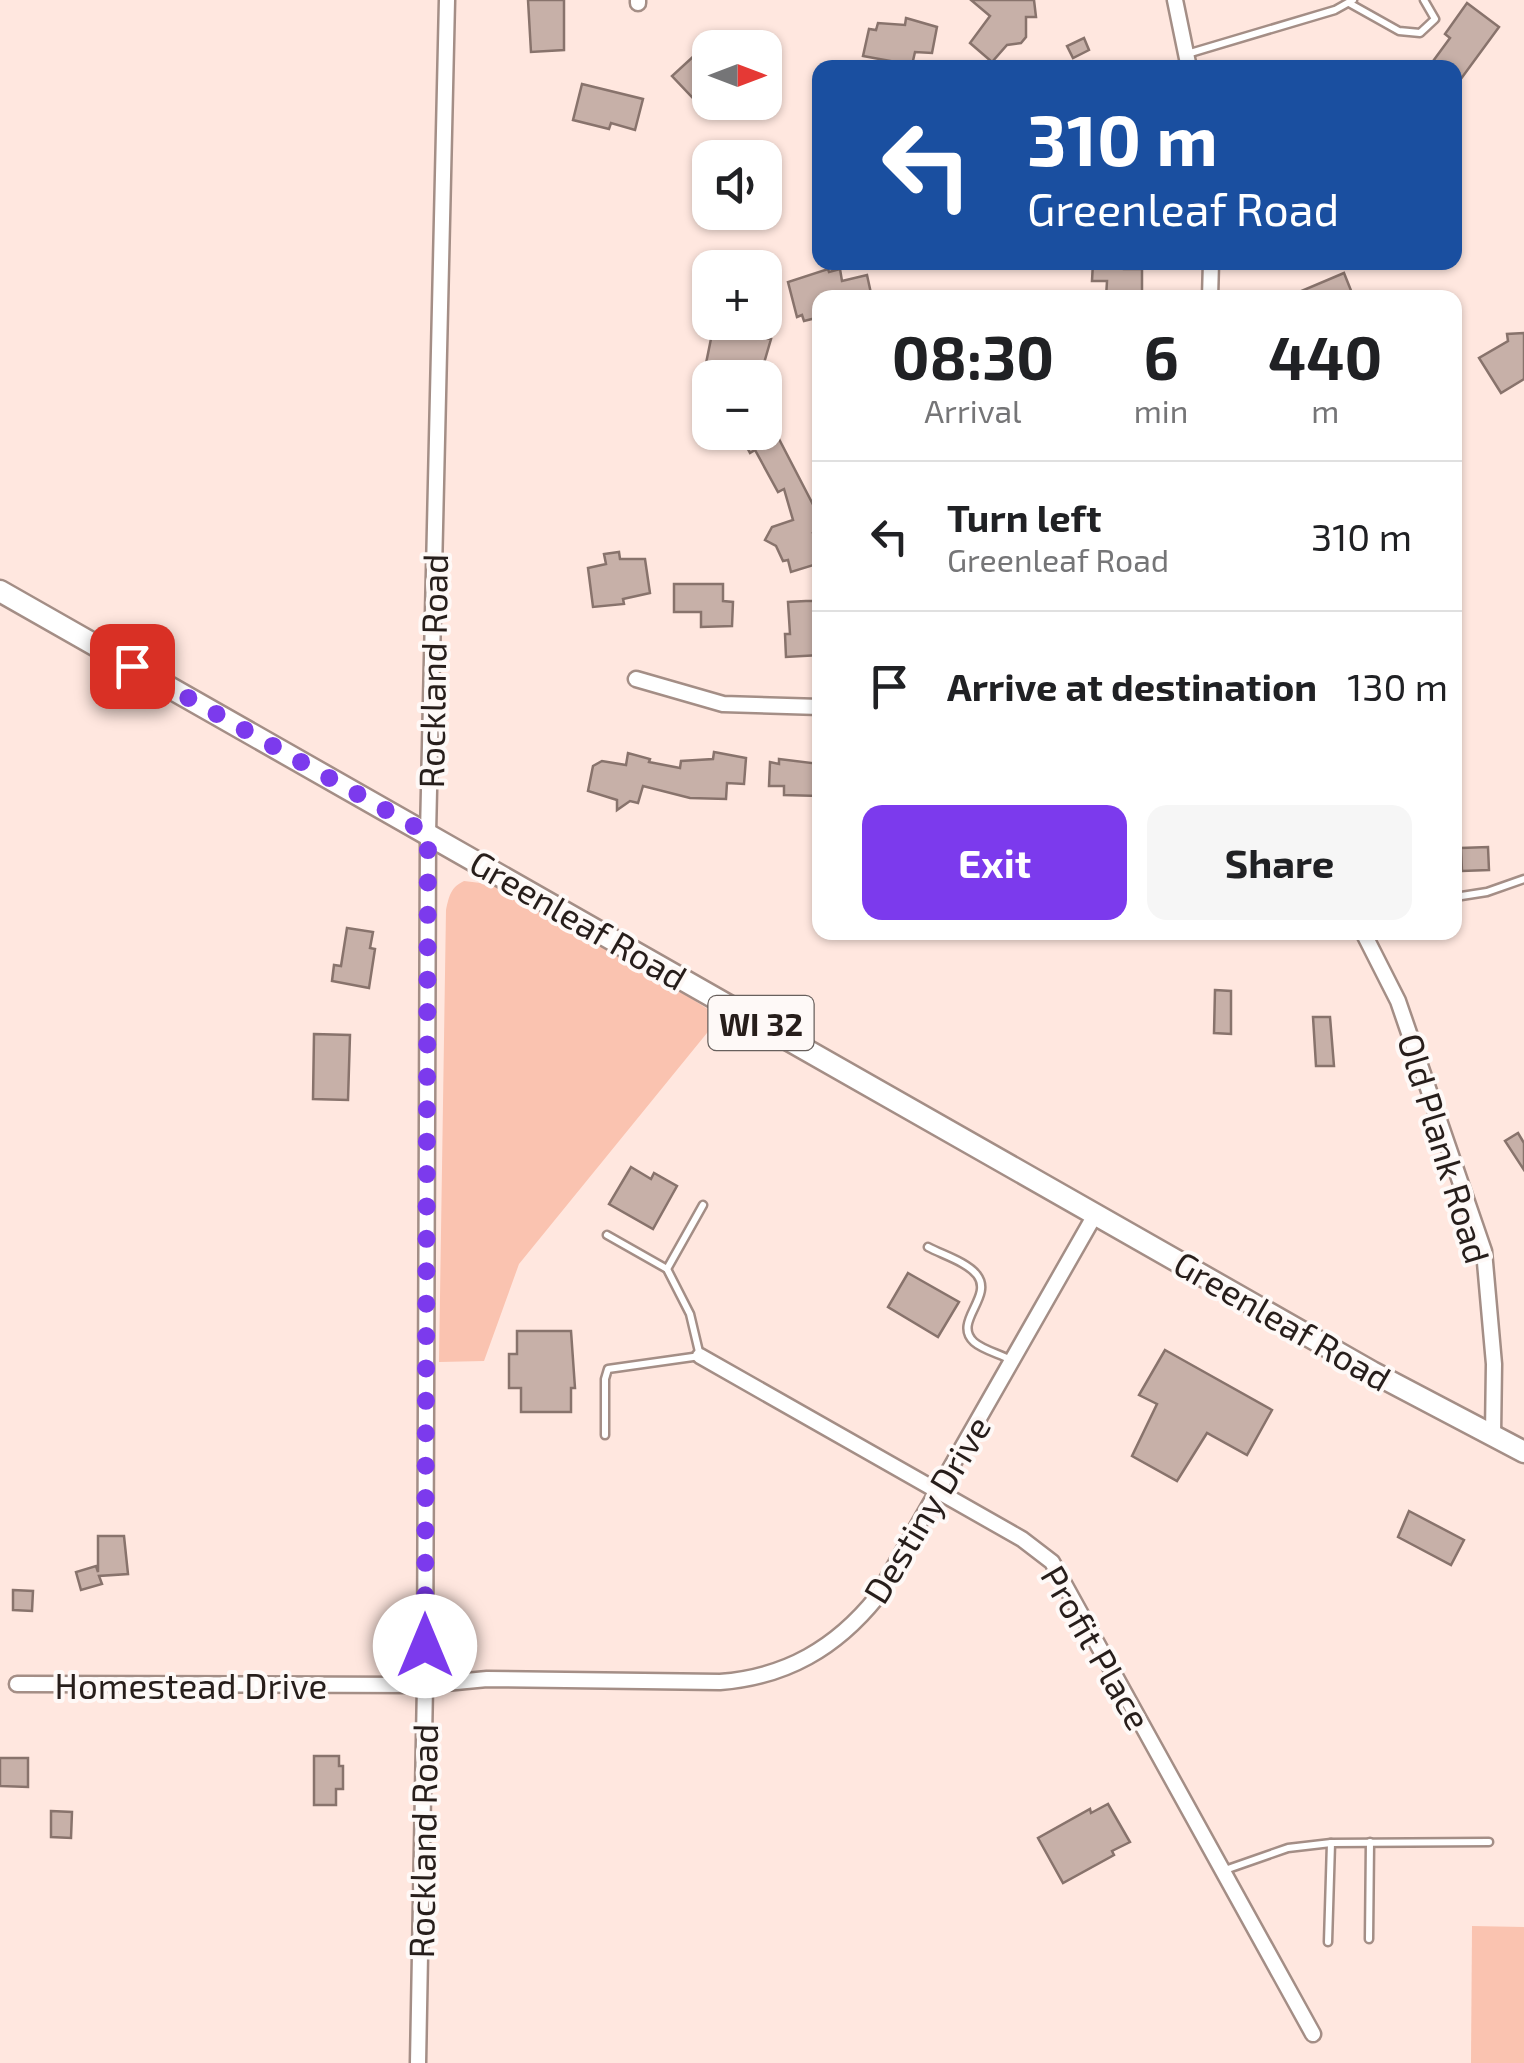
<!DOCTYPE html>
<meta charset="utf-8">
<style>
body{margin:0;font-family:"Exo 2",sans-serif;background:#f6f6f6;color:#202124;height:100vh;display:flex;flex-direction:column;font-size:38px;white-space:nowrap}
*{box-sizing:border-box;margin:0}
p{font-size:32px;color:#757577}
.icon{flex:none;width:55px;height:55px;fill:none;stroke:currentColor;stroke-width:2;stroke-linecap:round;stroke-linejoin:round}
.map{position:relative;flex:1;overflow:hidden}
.details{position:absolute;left:812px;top:290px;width:650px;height:650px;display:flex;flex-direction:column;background:#fff;border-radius:20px;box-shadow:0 2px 8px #0004}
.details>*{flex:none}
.top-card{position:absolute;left:812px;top:60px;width:650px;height:210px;border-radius:20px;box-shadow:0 2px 8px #0004;background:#1a4fa0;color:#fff;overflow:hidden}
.needle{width:65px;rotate:90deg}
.buttons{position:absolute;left:692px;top:30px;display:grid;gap:20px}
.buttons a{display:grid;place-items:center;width:90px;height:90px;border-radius:20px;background:#fff;box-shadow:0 2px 8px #0004;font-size:50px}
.pin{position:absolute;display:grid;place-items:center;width:85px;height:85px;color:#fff;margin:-42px;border-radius:20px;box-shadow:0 5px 15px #0006}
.me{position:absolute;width:110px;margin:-55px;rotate:0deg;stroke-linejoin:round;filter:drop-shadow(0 0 8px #0008)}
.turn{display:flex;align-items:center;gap:35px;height:210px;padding:0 50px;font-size:45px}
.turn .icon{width:130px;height:130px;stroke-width:2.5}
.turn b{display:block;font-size:70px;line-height:85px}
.eta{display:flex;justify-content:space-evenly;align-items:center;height:170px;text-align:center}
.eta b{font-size:60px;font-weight:700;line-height:70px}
.cta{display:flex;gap:20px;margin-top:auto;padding:20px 50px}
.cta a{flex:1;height:115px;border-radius:20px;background:#7c3aed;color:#fff;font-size:40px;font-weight:700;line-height:115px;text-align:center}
.cta a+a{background:#f6f6f6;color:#202124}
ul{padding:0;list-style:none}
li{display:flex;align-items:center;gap:30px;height:150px;padding:0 50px;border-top:2px solid #e0e0e0}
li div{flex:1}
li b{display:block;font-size:38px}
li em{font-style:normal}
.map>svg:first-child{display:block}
.green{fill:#fac3b0}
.building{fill:#c7b0a8;stroke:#88736c;stroke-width:2.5}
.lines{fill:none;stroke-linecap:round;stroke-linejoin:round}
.lane-casing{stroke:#a48e86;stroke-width:11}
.street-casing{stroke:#a48e86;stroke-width:19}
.primary-casing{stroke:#a48e86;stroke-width:25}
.lane{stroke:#fff;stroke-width:6}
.street{stroke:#fff;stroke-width:14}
.primary{stroke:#fff;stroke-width:20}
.route{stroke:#7c3aed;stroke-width:18;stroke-dasharray:0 32.4}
.labels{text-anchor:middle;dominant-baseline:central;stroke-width:8;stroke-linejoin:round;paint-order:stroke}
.shield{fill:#fef9f7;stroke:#68605d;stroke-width:2.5}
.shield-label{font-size:32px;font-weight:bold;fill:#271e1b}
.street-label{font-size:35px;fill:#271e1b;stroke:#fef9f7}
</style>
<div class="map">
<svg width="1524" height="2063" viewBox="0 0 1524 2063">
<rect width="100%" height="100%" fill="#ffe7df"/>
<g class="green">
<path d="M464 881 497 885 616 950 720 1017 519 1264 484 1361 439 1362 446 910C449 896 451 887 464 881Z"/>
<path d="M1472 1926 1524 1927V2063H1471Z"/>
</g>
<g class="building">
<path d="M528 0H564V50L531 52Z"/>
<path d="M971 0H1034L1036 17H1026V37L1021 43 1007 45 992 62 970 43 990 16Z"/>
<path d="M1467 3 1499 27 1455 87V68H1428L1450 38 1445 34Z"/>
<path d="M906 18 937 27 932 53 915 52 912 65 863 56 869 29 876 30 878 23 905 25Z"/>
<path d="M1084 38 1089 50 1073 58 1067 46Z"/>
<path d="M696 54 704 62 710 56V116L672 76Z"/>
<path d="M582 84 643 99 635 130 611 123 609 129 573 120Z"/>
<path d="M1093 262H1124V269H1142V293L1138 292V298H1106L1107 281H1092Z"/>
<path d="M828 269 829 272 840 269 842 281 867 275 872 298H820V317L804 321 802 315 797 317 788 282Z"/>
<path d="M1344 273 1354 298H1287V297Z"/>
<path d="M713 329 771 339 762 370 748 366 745 378H703Z"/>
<path d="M1524 333V379L1501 393 1479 358 1508 341 1507 334Z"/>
<path d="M765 412 820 518V531L813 533 820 554 816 558 817 564 791 572 788 560 783 561 776 546 765 540 772 527 793 520 784 489 778 492 755 450 750 453 743 440 748 438 746 432H765Z"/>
<path d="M619 552 620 559H645L650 593 623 599 624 604 593 607 588 568 606 564 604 554Z"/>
<path d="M674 584H723V601L733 602 732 626 701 627V612H674Z"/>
<path d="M806 601H820V655L786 657 785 634H790L788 602Z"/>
<path d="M714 752 746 758 744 784 727 783 726 799 690 798 643 786 638 803 630 801 617 810V800L588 791 593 766 602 761 626 765 628 753 650 759 649 762 680 768 681 761 713 759Z"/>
<path d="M779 759 820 764 819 796 784 795V786H769L770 762 779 764Z"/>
<path d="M1488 847 1489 870 1462 871 1461 848Z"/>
<path d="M347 928 373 932 370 948 375 949 369 988 332 981 334 965 341 966Z"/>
<path d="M1215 990 1231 991V1034L1214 1033Z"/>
<path d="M1313 1017H1330L1334 1066H1316Z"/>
<path d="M314 1034 350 1035 348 1100 313 1099Z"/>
<path d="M1518 1133 1524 1143V1170L1505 1141Z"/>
<path d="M631 1167 651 1179 654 1173 677 1186 653 1229 609 1204Z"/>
<path d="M908 1273 959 1302 938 1337 888 1307Z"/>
<path d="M517 1331H571L575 1388H571V1412H521V1388H509V1354H517Z"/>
<path d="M1165 1350 1272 1410 1247 1455 1207 1433 1177 1481 1132 1456 1157 1404 1139 1395Z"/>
<path d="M1409 1511 1464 1540 1451 1565 1398 1537Z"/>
<path d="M98 1536H124L128 1574 99 1576 102 1584 81 1590 76 1572 96 1566 98 1572Z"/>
<path d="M13 1590 33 1591 32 1611 13 1610Z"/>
<path d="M314 1756H339V1766H343V1789H336V1805H314Z"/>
<path d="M0 1758H28V1787L0 1786Z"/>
<path d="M1108 1804 1130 1842 1112 1851 1114 1855 1063 1883 1038 1838 1090 1809 1091 1813Z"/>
<path d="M51 1811 72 1812 71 1838 51 1837Z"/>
</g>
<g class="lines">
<defs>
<g id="lane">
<path d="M1349 3 1399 31 1420 33 1435 19 1424 0"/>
<path d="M1187 54 1335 10 1353 0"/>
<path d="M1455 897 1487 892 1524 879"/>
<path d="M928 1247C943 1255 967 1262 977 1275 994 1297 952 1322 974 1342 983 1350 1000 1354 1011 1360"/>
<path d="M667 1269 703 1205"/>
<path d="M605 1435V1379L608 1369 700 1356 690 1314 667 1269 607 1235"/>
<path d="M1225 1870 1288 1848 1331 1843 1489 1842"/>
<path d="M1369 1939 1370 1842"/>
<path d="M1328 1942 1331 1843"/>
</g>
<g id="street">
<path d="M1175 0 1189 68"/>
<path d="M638 3V0"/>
<path d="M1210 298 1211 262"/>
<path d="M636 679 723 704 820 707"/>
<path d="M1363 932 1398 1001 1484 1251 1494 1364 1493 1434"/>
<path d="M700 1356 1022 1539 1052 1562 1313 2034"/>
<path d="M17 1684 425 1685 487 1679 720 1682C786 1677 836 1648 877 1597L1096 1213"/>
<path d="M418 2063 425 1685 428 834 447 0"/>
</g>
<path id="primary" d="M0 591 1372 1372 1524 1452"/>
</defs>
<use href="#lane" class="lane-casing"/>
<use href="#street" class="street-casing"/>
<use href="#primary" class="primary-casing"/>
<use href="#lane" class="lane"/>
<use href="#street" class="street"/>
<use href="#primary" class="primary"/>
</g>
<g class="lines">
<path class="route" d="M132 666 428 834 425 1646"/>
</g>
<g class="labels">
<rect class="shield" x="708.5" y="996" width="105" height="54" rx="8"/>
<g class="shield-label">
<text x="761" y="1023">WI 32</text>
</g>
<g class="street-label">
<text transform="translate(432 671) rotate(-89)">Rockland Road</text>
<text transform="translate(579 919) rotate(30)">Greenleaf Road</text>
<text transform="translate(1445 1148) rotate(73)">Old Plank Road</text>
<text transform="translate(1283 1320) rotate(30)">Greenleaf Road</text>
<text transform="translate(926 1509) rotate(-59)">Destiny Drive</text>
<text transform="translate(1097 1647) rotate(60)">Profit Place</text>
<text x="191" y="1685">Homestead Drive</text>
<text transform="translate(422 1841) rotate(-89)">Rockland Road</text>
</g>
</g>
</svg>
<div class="buttons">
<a><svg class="needle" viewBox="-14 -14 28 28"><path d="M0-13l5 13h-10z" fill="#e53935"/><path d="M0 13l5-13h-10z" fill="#757577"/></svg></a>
<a><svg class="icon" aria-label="sound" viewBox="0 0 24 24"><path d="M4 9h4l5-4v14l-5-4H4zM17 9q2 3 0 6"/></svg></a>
<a>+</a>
<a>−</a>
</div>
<div class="pin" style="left:132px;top:666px;background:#d93025"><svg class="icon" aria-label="arrive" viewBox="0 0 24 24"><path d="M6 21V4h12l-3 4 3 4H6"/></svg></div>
<svg class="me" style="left:425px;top:1646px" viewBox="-20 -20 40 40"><circle r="19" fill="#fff"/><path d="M0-13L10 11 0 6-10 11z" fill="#7c3aed"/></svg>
<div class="top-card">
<div class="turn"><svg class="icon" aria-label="left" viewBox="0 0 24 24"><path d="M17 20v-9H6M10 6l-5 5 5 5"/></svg><div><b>310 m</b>Greenleaf Road</div></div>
</div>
<section class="details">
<div class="eta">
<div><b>08:30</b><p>Arrival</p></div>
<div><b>6</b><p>min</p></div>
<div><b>440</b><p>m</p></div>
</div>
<ul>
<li><svg class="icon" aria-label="left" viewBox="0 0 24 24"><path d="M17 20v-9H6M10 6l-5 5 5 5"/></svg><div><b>Turn left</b><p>Greenleaf Road</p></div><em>310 m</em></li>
<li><svg class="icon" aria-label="arrive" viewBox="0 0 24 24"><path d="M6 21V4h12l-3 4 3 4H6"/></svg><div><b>Arrive at destination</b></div><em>130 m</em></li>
</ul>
<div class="cta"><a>Exit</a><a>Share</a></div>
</section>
</div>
